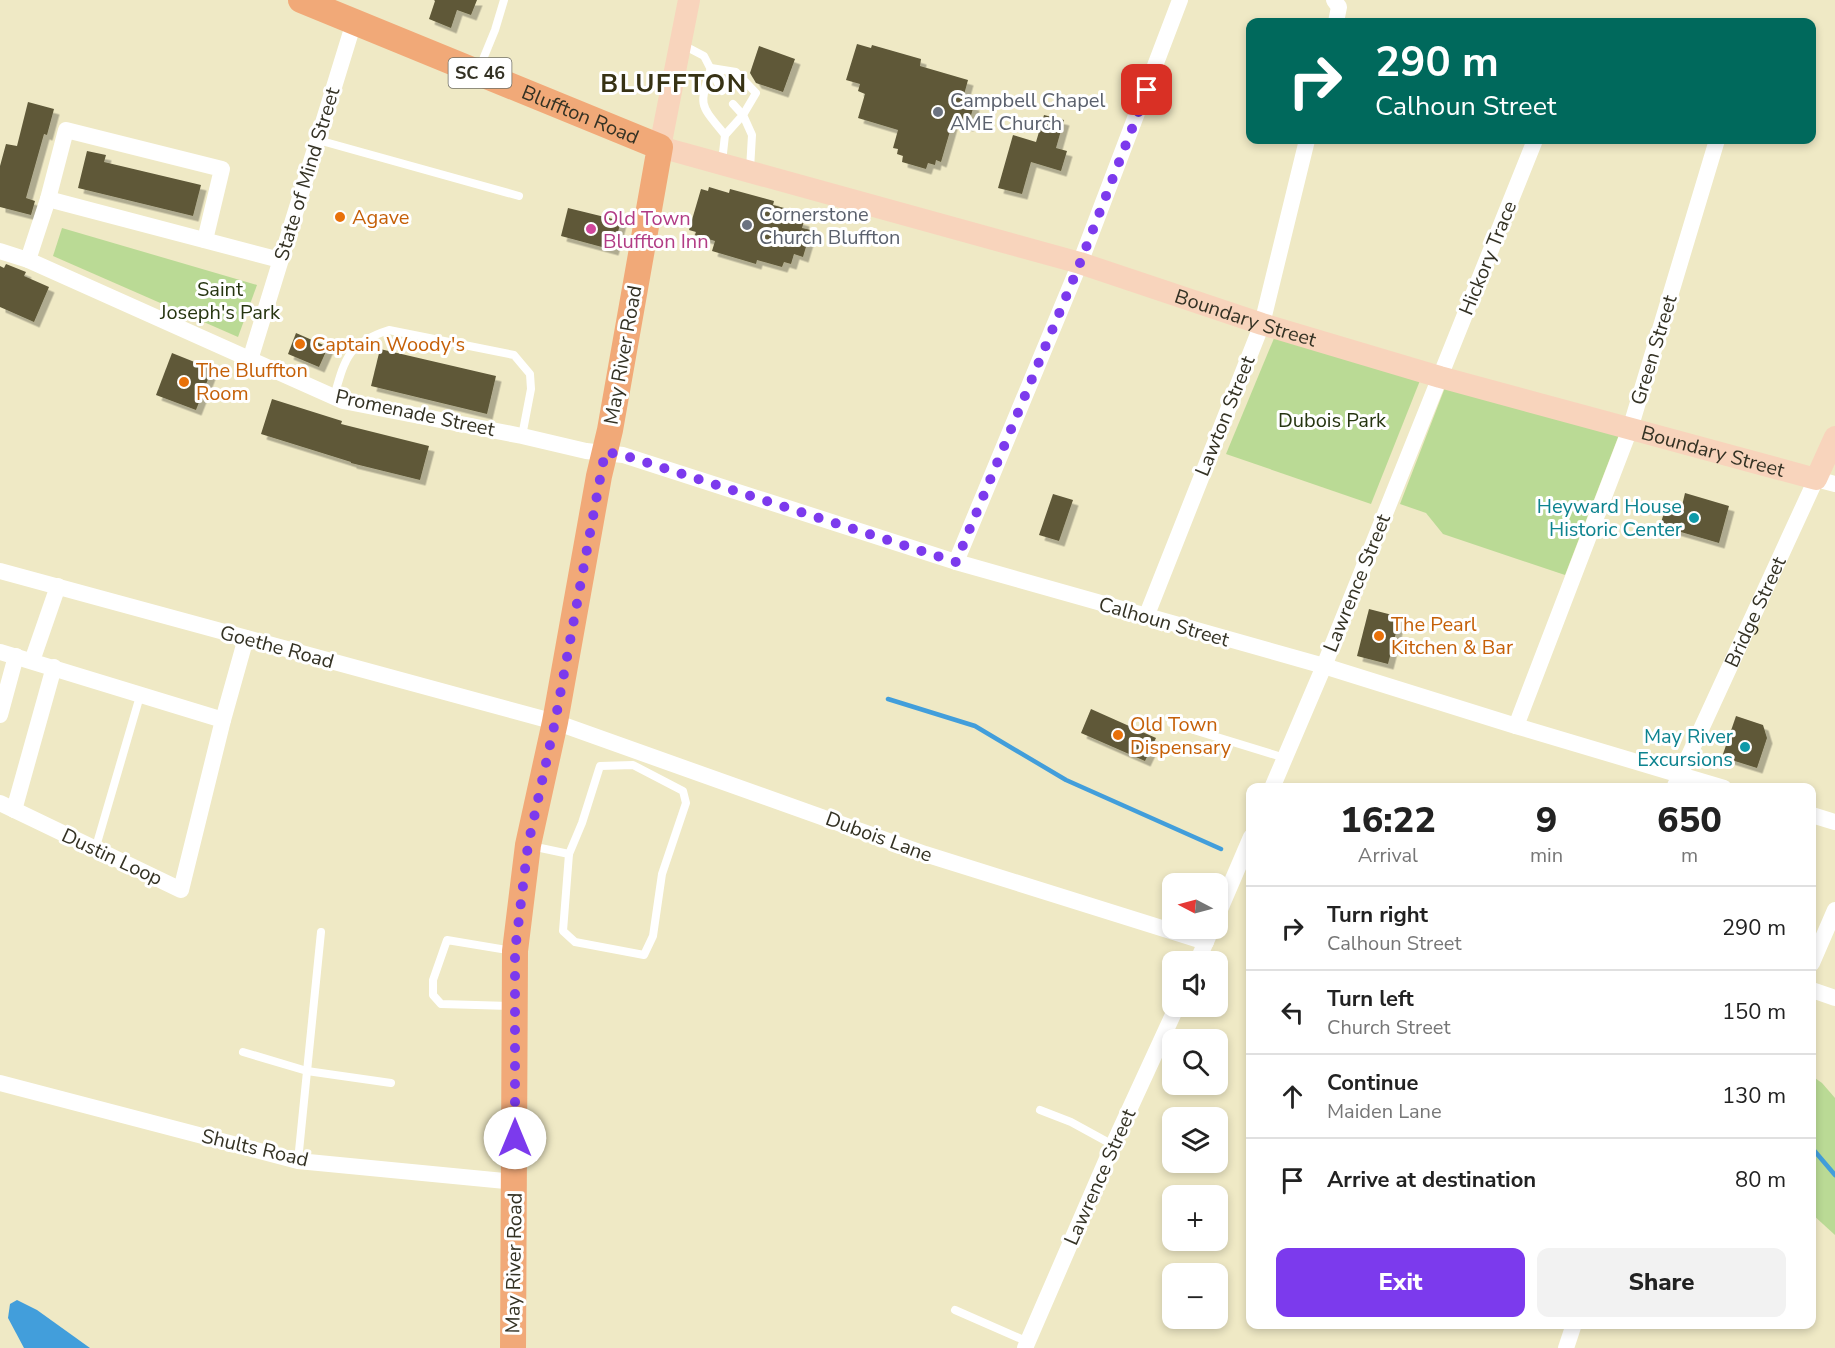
<!DOCTYPE html>
<meta charset="utf-8">
<style>
body{margin:0;font-family:"Nunito Sans",sans-serif;background:#f2f2f2;color:#222;height:100vh;display:flex;flex-direction:column;font-size:22px;white-space:nowrap}
*{box-sizing:border-box;margin:0}
p{font-size:20px;color:#767676}
.icon{flex:none;width:33px;height:33px;fill:none;stroke:currentColor;stroke-width:2;stroke-linecap:round;stroke-linejoin:round}
.map{position:relative;flex:1;overflow:hidden}
.panel{position:absolute;left:1246px;top:783px;width:570px;height:546px;display:flex;flex-direction:column;background:#fff;border-radius:12px;box-shadow:0 3px 9px #0003}
.panel>*{flex:none}
.guide{position:absolute;left:1246px;top:18px;width:570px;height:126px;border-radius:12px;box-shadow:0 3px 9px #0003;background:#00695c;color:#fff;overflow:hidden}
.needle{width:39px;rotate:276deg}
.tools{position:absolute;left:1162px;top:873px;display:grid;gap:12px}
.tools a{display:grid;place-items:center;width:66px;height:66px;border-radius:12px;background:#fff;box-shadow:0 3px 9px #0003;font-size:30px}
.pin{position:absolute;display:grid;place-items:center;width:51px;height:51px;color:#fff;margin:-26px;border-radius:12px;box-shadow:0 3px 9px #0006}
.me{position:absolute;width:66px;margin:-33px;rotate:0deg;stroke-linejoin:round;filter:drop-shadow(0 0 4px #0008)}
.turn{display:flex;align-items:center;gap:21px;height:126px;padding:0 30px;font-size:27px}
.turn .icon{width:78px;height:78px;stroke-width:2.5}
.turn b{display:block;font-size:42px;line-height:51px}
.eta{display:flex;justify-content:space-evenly;align-items:center;height:102px;text-align:center}
.eta b{font-size:36px;font-weight:800;line-height:42px}
.action{display:flex;gap:12px;margin-top:auto;padding:12px 30px}
.action a{flex:1;height:69px;border-radius:12px;background:#7c3aed;color:#fff;font-size:24px;font-weight:800;line-height:69px;text-align:center}
.action a+a{background:#f2f2f2;color:#222}
ul{padding:0;list-style:none}
li{display:flex;align-items:center;gap:18px;height:84px;padding:0 30px;border-top:2px solid #e0e0e0}
li div{flex:1}
li b{display:block;font-size:22px}
li em{font-style:normal}
.map>svg:first-child{display:block}
.green{fill:#bada95}
.water{fill:#429edb}
.lines{fill:none;stroke-linecap:round;stroke-linejoin:round}
.stream{stroke:#429edb;stroke-width:4.5}
.building{fill:#5e5839;filter:url(#shadow)}
.lane{stroke:#fff;stroke-width:8}
.street{stroke:#fff;stroke-width:16}
.secondary{stroke:#f8d4bc;stroke-width:22}
.primary{stroke:#f1a978;stroke-width:26}
.route{stroke:#7c3aed;stroke-width:10;stroke-dasharray:0 18}
.worship-dot{fill:#6b7280;stroke:#fff;stroke-width:2}
.food-dot{fill:#e8710a;stroke:#fff;stroke-width:2}
.hotel-dot{fill:#d1479c;stroke:#fff;stroke-width:2}
.culture-dot{fill:#0f9aa8;stroke:#fff;stroke-width:2}
.labels{text-anchor:middle;dominant-baseline:central;stroke-width:6;stroke-linejoin:round;paint-order:stroke}
.shield{fill:#fff;stroke:#717066;stroke-width:1.5}
.shield-label{font-size:18px;font-weight:bold;fill:#343224}
.worship-label{font-size:20px;fill:#5b616d;stroke:#fff;text-anchor:start}
.street-label{font-size:20px;fill:#343224;stroke:#fff}
.food-label{font-size:20px;fill:#c56008;stroke:#fff;text-anchor:start}
.hotel-label{font-size:20px;fill:#b23c85;stroke:#fff;text-anchor:start}
.park-label{font-size:20px;fill:#263510;stroke:#fff}
.culture-label{font-size:20px;fill:#0d838f;stroke:#fff;text-anchor:end}
.district-label{font-size:26px;font-weight:bold;letter-spacing:1.5px;fill:#373214;stroke:#fff}
</style>
<div class="map">
<svg width="1835" height="1348" viewBox="0 0 1835 1348">
<defs>
<filter id="shadow"><feDropShadow dx="5.5" dy="5.5" stdDeviation="0" flood-color="#0004"/></filter>
</defs>
<rect width="100%" height="100%" fill="#efe9c5"/>
<g class="green">
<path d="M62 228 257 285 238 337 53 256Z"/>
<path d="M1277 331 1421 378 1371 504 1226 454Z"/>
<path d="M1446 385 1620 432 1565 575 1443 534 1426 513 1400 504Z"/>
<path d="M1812 1076 1822 1083 1835 1098V1235L1812 1214Z"/>
</g>
<path class="water" d="M17 1300 37 1310 90 1348H24L8 1318 10 1304Z"/>
<g class="lines">
<g class="stream">
<path d="M888 699 975 726 1066 780 1221 849"/>
<path d="M1812 1148 1835 1175"/>
</g>
</g>
<g class="building">
<path d="M434 0H477L471 15 457 10 451 28 429 19 435 1Z"/>
<path d="M857 44 871 48 872 45 921 59 920 66 968 80 962 102 974 105 968 126 953 121 941 162 936 160 935 165 928 163 926 169 902 162 903 156 897 154 898 149 893 148 898 130 858 118 865 94 858 91 860 84 846 80Z"/>
<path d="M759 46 795 59 783 92 756 83 750 73Z"/>
<path d="M28 102 54 109 47 135 44 134 26 198 35 201 31 215 0 207V166L6 144 17 146Z"/>
<path d="M1044 115 1064 120 1056 148 1067 151 1061 171 1031 162 1022 194 998 188 1013 135 1036 142Z"/>
<path d="M87 151 106 155 104 162 201 185 193 216 78 188Z"/>
<path d="M709 187 729 193 730 189 774 201 773 205 799 212 797 219 804 221 802 228 811 230 803 257 794 254 791 264 784 262 782 267 757 260 756 264 712 251 715 241 695 235 696 232 689 230 701 189 708 191Z"/>
<path d="M568 208 621 221 613 250 561 236Z"/>
<path d="M6 264 26 272 24 276 49 287 34 322 0 307V266L4 268Z"/>
<path d="M296 333 328 347 319 367 288 354Z"/>
<path d="M380 349 496 376 487 414 371 386Z"/>
<path d="M172 353 212 369 196 410 156 395Z"/>
<path d="M272 399 342 421 341 424 429 446 420 480 351 463V462L261 434Z"/>
<path d="M1685 493 1729 506 1719 543 1660 526 1666 506 1681 510Z"/>
<path d="M1053 494 1073 500 1059 541 1039 535Z"/>
<path d="M1369 609 1400 617 1388 664 1357 656Z"/>
<path d="M1091 709 1156 738 1145 761 1081 733Z"/>
<path d="M1736 716 1763 725 1767 738 1757 768 1722 757Z"/>
</g>
<g class="lines">
<g class="lane">
<path d="M681 44 704 56 722 91"/>
<path d="M479 69 495 30 504 0"/>
<path d="M725 135C699 103 699 107 711 68L736 72 756 93 743 115 752 135 750 169"/>
<path d="M318 140 519 196"/>
<path d="M722 162 725 135 743 115 733 104"/>
<path d="M334 397C345 358 348 343 389 330L514 355 530 374 531 389 522 436"/>
<path d="M1171 723 1285 758"/>
<path d="M633 765 683 791 686 803 662 874 653 936 644 955 575 942 563 931 569 854 582 823 600 766Z"/>
<path d="M531 846 569 854"/>
<path d="M95 850 140 696"/>
<path d="M511 1006 441 1004 433 995V980L447 940 513 951"/>
<path d="M243 1052 307 1071 391 1083"/>
<path d="M1040 1110 1071 1122 1113 1145"/>
<path d="M298 1161 321 932"/>
<path d="M955 1310 1028 1342"/>
</g>
<g class="street">
<path d="M1334 0 1339 7 1336 22"/>
<path d="M48 199 66 130 222 169 205 240"/>
<path d="M0 251 28 260 343 401 522 436 586 451 623 455 956 562 1324 666 1516 726 1724 788"/>
<path d="M28 260 48 199 280 260"/>
<path d="M250 360 354 22"/>
<path d="M956 562 1080 263 1180 0"/>
<path d="M0 571 555 722 925 854 1206 942"/>
<path d="M1146 617 1262 324 1307 140"/>
<path d="M0 652 223 720"/>
<path d="M32 661 58 586"/>
<path d="M0 715 16 656"/>
<path d="M1516 726 1630 429 1717 140"/>
<path d="M1272 788 1324 666 1535 140"/>
<path id="s1" d="M1674 788 1816 479 1835 484"/>
<path d="M0 803 181 890 223 720 246 638"/>
<path d="M14 810 54 667"/>
<path d="M1812 815 1835 822"/>
<path d="M1218 914 1251 837"/>
<path d="M1197 962 1212 928"/>
<path d="M1812 963 1835 910"/>
<path d="M1812 990 1835 998"/>
<path d="M0 1083 298 1161 515 1182"/>
<path d="M1025 1348 1113 1145 1177 1006"/>
<path d="M1566 1348 1574 1324"/>
</g>
<path class="secondary" id="s2" d="M689 0 660 147 1080 263 1262 324 1440 377 1816 479 1835 437"/>
<path class="primary" id="s3" d="M301 0 660 147 610 430 599 476 555 722 528 845 515 951 513 1348"/>
</g>
<g class="lines">
<path class="route" d="M515 1138V951L528 845 555 722 605 452 623 455 956 562 1080 263 1147 90"/>
</g>
<g class="worship-dot">
<circle cx="938" cy="112" r="6"/>
<circle cx="747" cy="225" r="6"/>
</g>
<g class="food-dot">
<circle cx="340" cy="217" r="6"/>
<circle cx="300" cy="344" r="6"/>
<circle cx="184" cy="382" r="6"/>
<circle cx="1379" cy="636" r="6"/>
<circle cx="1118" cy="735" r="6"/>
</g>
<circle class="hotel-dot" cx="591" cy="229" r="6"/>
<g class="culture-dot">
<circle cx="1694" cy="518" r="6"/>
<circle cx="1745" cy="747" r="6"/>
</g>
<g class="labels">
<rect class="shield" x="448.5" y="58" width="63" height="30" rx="4.5"/>
<g class="shield-label">
<text x="480" y="73">SC 46</text>
</g>
<g class="worship-label">
<text x="950" y="100">Campbell Chapel<tspan x="950" dy="23">AME Church</tspan></text>
<text x="759" y="214">Cornerstone<tspan x="759" dy="23">Church Bluffton</tspan></text>
</g>
<g class="street-label">
<text stroke="none"><textPath href="#s3" startOffset="302">Bluffton Road</textPath></text>
<text transform="translate(307 174) rotate(-73)">State of Mind Street</text>
<text transform="translate(1488 258) rotate(-68)">Hickory Trace</text>
<text stroke="none"><textPath href="#s2" startOffset="760">Boundary Street</textPath></text>
<text transform="translate(1654 350) rotate(-73)">Green Street</text>
<text transform="translate(623 355) rotate(-80)">May River Road</text>
<text transform="translate(415 413) rotate(12)">Promenade Street</text>
<text transform="translate(1225 416) rotate(-68)">Lawton Street</text>
<text stroke="none"><textPath href="#s2" startOffset="1246">Boundary Street</textPath></text>
<text transform="translate(1357 583) rotate(-68)">Lawrence Street</text>
<text stroke="none"><textPath href="#s1" startOffset="194">Bridge Street</textPath></text>
<text transform="translate(1164 622) rotate(16)">Calhoun Street</text>
<text transform="translate(277 647) rotate(15)">Goethe Road</text>
<text transform="translate(879 837) rotate(20)">Dubois Lane</text>
<text transform="translate(112 857) rotate(25)">Dustin Loop</text>
<text transform="translate(255 1148) rotate(13)">Shults Road</text>
<text transform="translate(1100 1177) rotate(-66)">Lawrence Street</text>
<text transform="translate(514 1263) rotate(-89)">May River Road</text>
</g>
<g class="food-label">
<text x="352" y="217">Agave</text>
<text x="312" y="344">Captain Woody's</text>
<text x="196" y="370">The Bluffton<tspan x="196" dy="23">Room</tspan></text>
<text x="1391" y="624">The Pearl<tspan x="1391" dy="23">Kitchen &amp; Bar</tspan></text>
<text x="1130" y="724">Old Town<tspan x="1130" dy="23">Dispensary</tspan></text>
</g>
<g class="hotel-label">
<text x="603" y="218">Old Town<tspan x="603" dy="23">Bluffton Inn</tspan></text>
</g>
<g class="park-label">
<text x="220" y="289">Saint<tspan x="220" dy="23">Joseph's Park</tspan></text>
<text x="1332" y="420">Dubois Park</text>
</g>
<g class="culture-label">
<text x="1682" y="506">Heyward House<tspan x="1682" dy="23">Historic Center</tspan></text>
<text x="1733" y="736">May River<tspan x="1733" dy="23">Excursions</tspan></text>
</g>
<g class="district-label">
<text x="674" y="83">BLUFFTON</text>
</g>
</g>
</svg>
<div class="tools">
<a><svg class="needle" viewBox="-14 -14 28 28"><path d="M0-13l5 13h-10z" fill="#e53935"/><path d="M0 13l5-13h-10z" fill="#767676"/></svg></a>
<a><svg class="icon" aria-label="sound" viewBox="0 0 24 24"><path d="M4 9h4l5-4v14l-5-4H4zM17 9q2 3 0 6"/></svg></a>
<a><svg class="icon" aria-label="search" viewBox="0 0 24 24"><circle cx="10" cy="10" r="6"/><path d="M15 15l6 6"/></svg></a>
<a><svg class="icon" aria-label="layers" viewBox="0 0 24 24"><path d="M12 4l9 5-9 5-9-5zM3 14l9 5 9-5"/></svg></a>
<a>+</a>
<a>−</a>
</div>
<div class="pin" style="left:1147px;top:90px;background:#d93025"><svg class="icon" aria-label="arrive" viewBox="0 0 24 24"><path d="M6 21V4h12l-3 4 3 4H6"/></svg></div>
<svg class="me" style="left:515px;top:1138px" viewBox="-20 -20 40 40"><circle r="19" fill="#fff"/><path d="M0-13L10 11 0 6-10 11z" fill="#7c3aed"/></svg>
<div class="guide">
<div class="turn"><svg class="icon" aria-label="right" viewBox="0 0 24 24"><path d="M7 20v-9h11M14 6l5 5-5 5"/></svg><div><b>290 m</b>Calhoun Street</div></div>
</div>
<section class="panel">
<div class="eta">
<div><b>16:22</b><p>Arrival</p></div>
<div><b>9</b><p>min</p></div>
<div><b>650</b><p>m</p></div>
</div>
<ul>
<li><svg class="icon" aria-label="right" viewBox="0 0 24 24"><path d="M7 20v-9h11M14 6l5 5-5 5"/></svg><div><b>Turn right</b><p>Calhoun Street</p></div><em>290 m</em></li>
<li><svg class="icon" aria-label="left" viewBox="0 0 24 24"><path d="M17 20v-9H6M10 6l-5 5 5 5"/></svg><div><b>Turn left</b><p>Church Street</p></div><em>150 m</em></li>
<li><svg class="icon" aria-label="ahead" viewBox="0 0 24 24"><path d="M12 20V5M6 11l6-6 6 6"/></svg><div><b>Continue</b><p>Maiden Lane</p></div><em>130 m</em></li>
<li><svg class="icon" aria-label="arrive" viewBox="0 0 24 24"><path d="M6 21V4h12l-3 4 3 4H6"/></svg><div><b>Arrive at destination</b></div><em>80 m</em></li>
</ul>
<div class="action"><a>Exit</a><a>Share</a></div>
</section>
</div>
